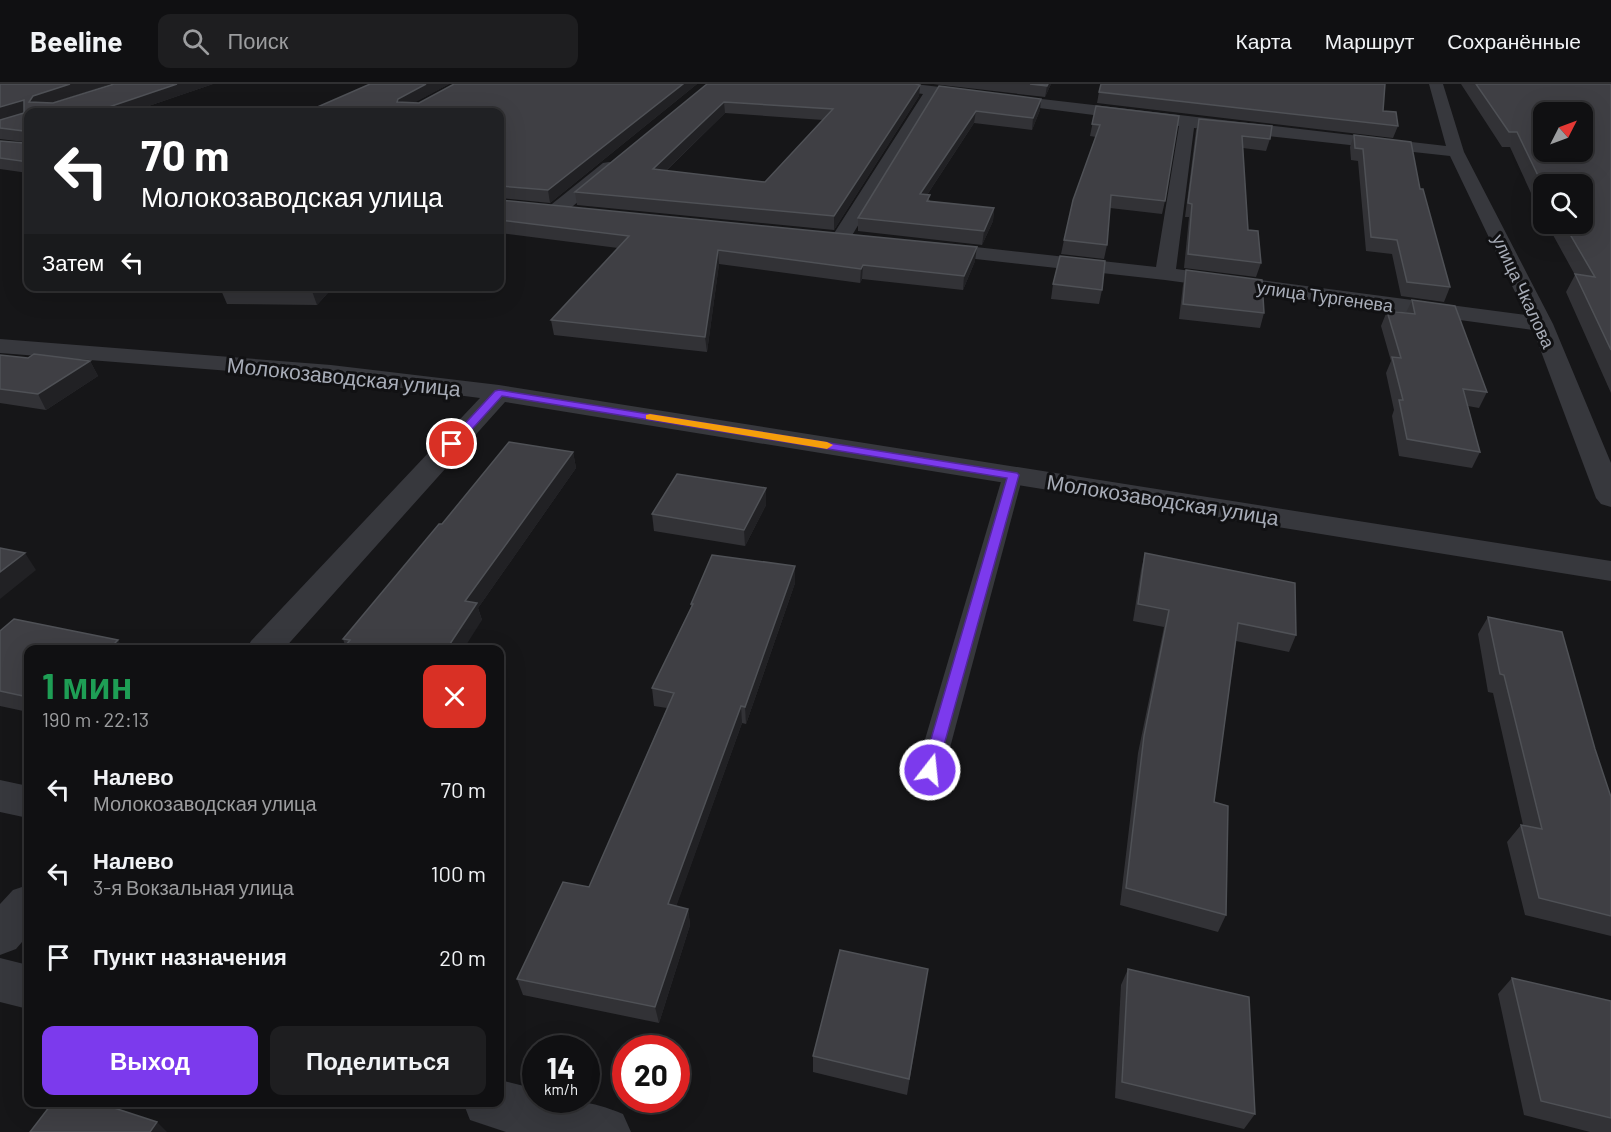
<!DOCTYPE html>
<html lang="ru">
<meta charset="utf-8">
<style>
body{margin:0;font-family:Barlow,sans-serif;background:#1e1e20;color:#f1f3f6;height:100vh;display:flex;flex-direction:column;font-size:22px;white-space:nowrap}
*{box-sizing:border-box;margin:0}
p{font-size:20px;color:#9c9d9f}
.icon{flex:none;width:33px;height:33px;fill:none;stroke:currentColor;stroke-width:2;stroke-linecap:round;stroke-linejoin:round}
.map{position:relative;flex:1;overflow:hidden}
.side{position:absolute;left:24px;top:561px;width:480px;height:462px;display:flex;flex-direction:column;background:#101012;border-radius:12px;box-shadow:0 6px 24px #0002,0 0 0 2px #303032}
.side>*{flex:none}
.top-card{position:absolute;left:24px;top:24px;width:480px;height:183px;border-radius:12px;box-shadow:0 6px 24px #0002,0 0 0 2px #303032;background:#202124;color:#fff;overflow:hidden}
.needle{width:39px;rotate:48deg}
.controls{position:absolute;left:1533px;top:18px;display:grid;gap:12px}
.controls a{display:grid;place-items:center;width:60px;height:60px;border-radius:12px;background:#101012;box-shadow:0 6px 24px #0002,0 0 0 2px #303032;font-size:30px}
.speed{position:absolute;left:522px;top:951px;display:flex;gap:12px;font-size:30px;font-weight:700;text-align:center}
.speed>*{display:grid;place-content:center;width:78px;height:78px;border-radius:50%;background:#101012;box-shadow:0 6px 24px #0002,0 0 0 2px #303032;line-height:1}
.speed small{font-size:15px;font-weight:400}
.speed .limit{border:9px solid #d22;background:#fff;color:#111}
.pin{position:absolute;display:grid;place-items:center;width:51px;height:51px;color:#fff;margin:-26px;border:3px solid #fff;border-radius:50%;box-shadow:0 2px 6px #0007}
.me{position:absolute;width:66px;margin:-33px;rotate:16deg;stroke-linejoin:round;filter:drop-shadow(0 0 4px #0008)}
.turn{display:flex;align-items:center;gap:21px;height:126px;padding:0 18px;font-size:27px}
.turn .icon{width:78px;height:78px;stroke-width:2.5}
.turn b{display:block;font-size:42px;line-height:51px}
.then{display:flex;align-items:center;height:57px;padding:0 18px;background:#0003;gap:12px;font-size:22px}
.round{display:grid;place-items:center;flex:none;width:63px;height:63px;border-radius:12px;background:#1e1e20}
.headline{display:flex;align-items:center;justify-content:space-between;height:102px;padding:0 18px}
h1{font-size:36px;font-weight:700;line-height:45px;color:#1e9e55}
.primary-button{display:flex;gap:12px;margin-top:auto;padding:12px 18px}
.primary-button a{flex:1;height:69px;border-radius:12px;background:#7c3aed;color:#fff;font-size:24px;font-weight:700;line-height:69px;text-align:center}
.primary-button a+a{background:#1e1e20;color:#f1f3f6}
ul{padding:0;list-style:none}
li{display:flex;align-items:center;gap:18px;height:84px;padding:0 18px}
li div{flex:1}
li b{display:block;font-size:22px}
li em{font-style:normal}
header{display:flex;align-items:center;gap:36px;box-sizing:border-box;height:84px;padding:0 30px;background:#101012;border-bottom:2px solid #303032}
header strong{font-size:28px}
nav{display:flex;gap:33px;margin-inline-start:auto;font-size:21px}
.search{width:420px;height:54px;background:#1e1e20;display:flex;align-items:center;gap:15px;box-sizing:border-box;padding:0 21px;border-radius:12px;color:#9c9d9f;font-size:22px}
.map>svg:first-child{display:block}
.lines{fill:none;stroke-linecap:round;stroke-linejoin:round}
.lane{fill:#37383d;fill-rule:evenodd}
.street{fill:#37383d;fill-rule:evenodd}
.wall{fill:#323236;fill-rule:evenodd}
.shaded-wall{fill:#212124}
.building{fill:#3f3f44;stroke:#4f5156;stroke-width:1.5;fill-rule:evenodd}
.route{fill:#7c3aed;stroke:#51269a;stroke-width:1.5}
.slow{fill:#f59e0b}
.labels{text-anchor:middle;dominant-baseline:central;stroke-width:6;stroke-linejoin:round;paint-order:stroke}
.far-street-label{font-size:18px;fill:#a8adb8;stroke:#111113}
.street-label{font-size:21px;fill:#a8adb8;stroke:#111113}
</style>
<header>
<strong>Beeline</strong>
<div class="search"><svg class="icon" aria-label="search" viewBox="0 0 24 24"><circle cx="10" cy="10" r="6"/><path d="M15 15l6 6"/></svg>Поиск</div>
<nav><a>Карта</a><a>Маршрут</a><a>Сохранённые</a></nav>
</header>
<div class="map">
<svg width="1611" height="1048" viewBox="0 0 1611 1048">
<rect width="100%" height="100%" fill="#161618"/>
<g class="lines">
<path class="lane" d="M1013 385 1020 387 1023 391 944 686 940 694 930 697 920 694 916 686 1003 391 1006 387Z"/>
<g class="street">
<path d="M872 0H914L1446 62 1429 0H1443L1464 68 1553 240 1611 379V423L1601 420 1596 414 1533 246 1165 196 931 170 924 168 921 164 924 160 931 158 1156 183 1179 42 937 11 848 158H834L831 154 923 10 879 4ZM1194 44 1450 72 1526 231 1176 185Z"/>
<path d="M609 78 615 79 618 83 615 87 561 132H547L545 128 547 124 603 79Z"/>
<path d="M0 255 331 281 499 301 1611 477V497L505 318 283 566H246L251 557 480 314 331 295 0 269Z"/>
<path d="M0 696 28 702V734L0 728Z"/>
<path d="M28 801V851L16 865 0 871V820L13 806Z"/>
<path d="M0 874 28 881V925L0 918Z"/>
<path d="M500 996 536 1005V1016C571 1016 590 1016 623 1030L631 1048H506L470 1036 463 1018H500Z"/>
</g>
</g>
<g class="wall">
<path d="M0 0H110L51 19H53L115 0H213L131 28H28V89L0 85V57L24 59V58L0 55Z"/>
<path d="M370 0H449L415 18 419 19 454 0H697L550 119 500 114V28H306Z"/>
<path d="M707 0 920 1 919 12 834 146 577 121 575 108ZM725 29 823 36 765 98 666 87Z"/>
<path d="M933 0H1051L1045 13Z"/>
<path d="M1461 0H1611V309L1566 208 1575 191 1547 140H1582L1544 100V134L1536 120 1510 63H1502Z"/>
<path d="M939 2 1040 26 1032 46 974 39 927 111 930 117 994 124 993 137 982 161 858 147V134Z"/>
<path d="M1099 8 1383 27 1398 42 1393 54 1097 19Z"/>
<path d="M1096 22 1165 117 1162 130 1110 124 1107 161 1104 175 1061 170 1064 156 1096 53 1090 52Z"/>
<path d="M1199 35 1270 55 1266 67 1243 64 1248 146 1261 179 1256 193 1184 184 1189 133H1185L1196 46Z"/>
<path d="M1354 51 1420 105 1450 203 1444 218 1401 212 1392 170 1366 167 1358 77 1351 76 1350 63Z"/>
<path d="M500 116 975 177 963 206 862 195 860 199 719 180 707 268 554 251 551 236 618 164 500 149Z"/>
<path d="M1186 186 1264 229 1260 244 1179 235 1183 201Z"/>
<path d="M1053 200 1102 206 1099 220 1051 215Z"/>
<path d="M224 202H334L317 221 227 220 221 206Z"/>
<path d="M1412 216 1487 308 1479 324 1468 322 1480 368 1472 384 1399 372 1392 332 1394 326 1386 289 1391 277 1381 242 1387 227 1406 229Z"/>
<path d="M0 271 28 274 90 277 98 292 46 326 0 319Z"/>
<path d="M573 368 576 384 478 524 482 536 345 561 343 555 442 440Z"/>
<path d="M766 404V421L745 462 654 447 652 430Z"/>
<path d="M1145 469 1296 551 1289 568 1236 557 1214 718 1226 831 1218 848 1120 821 1138 669 1164 543 1133 537 1141 486Z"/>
<path d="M795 499 746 640 742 639 676 822 688 825 690 841 659 939 523 911 517 895 589 803 667 624 654 622 652 604 691 523V520Z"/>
<path d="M1488 533 1595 665 1611 713V852L1525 831 1507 758 1521 741H1523L1493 609 1488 608 1478 550Z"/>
<path d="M0 547 28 566V628L0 622Z"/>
<path d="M928 885 907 1011 813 988V972Z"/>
<path d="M1128 885 1255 1030 1244 1045 1115 1014 1121 901Z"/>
<path d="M1512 894 1611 917V1048H1590L1524 1031 1498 910Z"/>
</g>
<g class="shaded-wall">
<path d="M70 0H110L38 23 29 18 33 12Z"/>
<path d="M177 0H213L131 28H98L97 27Z"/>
<path d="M426 0H449L401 26 397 18 398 15Z"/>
<path d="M683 0H697L550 119 548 106Z"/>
<path d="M1048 0H1051L1045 13 1047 2Z"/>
<path d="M920 1 919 12 834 146V132Z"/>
<path d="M1041 15 1040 26 1032 46 1033 34Z"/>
<path d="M24 16 29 27 0 36V23Z"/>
<path d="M724 18 725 29 654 98 653 85Z"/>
<path d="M976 27 974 39 919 123 920 110Z"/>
<path d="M994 124 993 137 982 161 984 147Z"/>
<path d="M977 163 975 177 963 206 964 192Z"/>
<path d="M718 166 719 180 707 268 705 253Z"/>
<path d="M863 181 862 195 860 199 861 185Z"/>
<path d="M316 202H334L317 221 312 207Z"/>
<path d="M90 277 98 292 46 326 38 310Z"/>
<path d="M573 368 576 384 478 524 482 536 463 566H446L465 517Z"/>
<path d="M766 404V421L745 462 744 446Z"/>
<path d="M25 469 36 486 0 515V488Z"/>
<path d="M795 482V499L746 640 745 623Z"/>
<path d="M118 556 124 566H108Z"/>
<path d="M741 622 742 639 671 837 668 820Z"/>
<path d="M688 825 690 841 659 939 655 923Z"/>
<path d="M157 1038 167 1048H150Z"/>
</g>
<g class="building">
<path d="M0 0H70L33 12 29 18 53 19 114 0H177L97 27 111 28H28V78L0 74V57L24 59V47L0 44V36L24 29V16L0 23Z"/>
<path d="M370 0H426L398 15 397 18 419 19 454 0H683L548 106 500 102V28H306Z"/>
<path d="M707 0H915L920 1 834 132 575 108ZM724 18 833 25 765 98 653 85Z"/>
<path d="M1030 0H1048L1047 2Z"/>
<path d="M1101 0H1385L1383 27 1396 28 1398 42 1099 8Z"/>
<path d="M1476 0H1611V266L1575 190 1595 193 1564 140H1582V100H1544V104L1517 48H1509ZM1544 28H1582V68H1544Z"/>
<path d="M939 2 1041 15 1033 34 976 27 920 110 930 111 927 117 994 124 984 147 858 134Z"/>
<path d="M1096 22 1179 32 1165 117 1111 111 1107 161 1064 156 1073 116 1100 41 1092 40Z"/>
<path d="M1199 35 1272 42 1270 55 1242 52 1248 146 1258 147 1261 179 1188 170 1192 120 1188 119Z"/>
<path d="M1354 51 1411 58 1420 105H1423L1450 203 1407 198 1397 156 1371 153 1363 65 1355 64Z"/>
<path d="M500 116 977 163 964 192 863 181 861 185 718 166 705 253 551 236 629 152 500 136Z"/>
<path d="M1060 172 1105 177 1102 206 1053 200Z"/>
<path d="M1186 186 1262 196 1264 229 1183 220Z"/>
<path d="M224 202H316L312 207 221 206Z"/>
<path d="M1412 216 1455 222 1487 308 1463 305 1480 368 1407 355 1399 316H1403L1392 273 1401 274 1387 227 1415 230Z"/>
<path d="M34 270 90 277 38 310 0 305V271L28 274Z"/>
<path d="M509 358 573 368 465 517 477 519 446 566H342L350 556 343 555 439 440H442Z"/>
<path d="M677 390 766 404 744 446 652 430Z"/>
<path d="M0 464 25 469 0 488Z"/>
<path d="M1145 469 1295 499 1296 551 1238 539 1214 718 1228 722 1226 831 1126 804 1144 652 1169 526 1138 520Z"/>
<path d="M712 471 795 482 745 623 741 622 668 820 688 825 655 923 517 895 563 798 589 803 674 609 652 604 693 520H691Z"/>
<path d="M1488 533 1562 548 1595 665 1611 713V832L1539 814 1521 741 1542 745 1504 591 1500 590Z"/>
<path d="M14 535 118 556 108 566H28V613L0 607V547Z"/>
<path d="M840 866 928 885 909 995 813 972Z"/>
<path d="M1128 885 1249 913 1255 1030 1122 998Z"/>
<path d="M1512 894 1611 917V1034L1541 1017Z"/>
<path d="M53 1018H96L157 1038 150 1048H30Z"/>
</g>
<path class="route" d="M499 306 1017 389 1019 391 936 690 930 692 925 690 922 686 1007 394 502 312 456 363H448V358L495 307Z"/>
<path class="slow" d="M650 330 827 358 833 361 827 365 646 335V331Z"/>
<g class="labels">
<g class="far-street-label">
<text transform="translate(1524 207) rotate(65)">улица Чкалова</text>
<text transform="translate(1325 212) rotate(8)">улица Тургенева</text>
</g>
<g class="street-label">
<text transform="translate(344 292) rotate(6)">Молокозаводская улица</text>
<text transform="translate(1163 415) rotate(9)">Молокозаводская улица</text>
</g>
</g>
</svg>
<div class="controls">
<a><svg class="needle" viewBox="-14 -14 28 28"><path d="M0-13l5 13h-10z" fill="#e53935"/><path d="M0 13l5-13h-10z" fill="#9c9d9f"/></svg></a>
<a><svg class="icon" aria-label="search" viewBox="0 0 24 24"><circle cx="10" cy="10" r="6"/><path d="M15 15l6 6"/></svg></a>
</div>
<div class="speed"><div>14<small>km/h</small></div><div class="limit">20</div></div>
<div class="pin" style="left:452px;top:360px;background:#d93025"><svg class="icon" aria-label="arrive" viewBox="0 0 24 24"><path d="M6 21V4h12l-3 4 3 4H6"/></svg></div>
<svg class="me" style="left:930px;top:686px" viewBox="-20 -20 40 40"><circle r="17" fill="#7c3aed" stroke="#fff" stroke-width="3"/><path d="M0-11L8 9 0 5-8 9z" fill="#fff"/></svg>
<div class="top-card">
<div class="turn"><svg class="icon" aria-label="left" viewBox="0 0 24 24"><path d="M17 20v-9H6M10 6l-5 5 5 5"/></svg><div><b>70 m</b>Молокозаводская улица</div></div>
<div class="then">Затем<svg class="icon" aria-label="left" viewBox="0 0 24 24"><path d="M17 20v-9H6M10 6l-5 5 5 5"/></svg></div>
</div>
<section class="side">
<div class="headline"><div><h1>1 мин</h1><p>190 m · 22:13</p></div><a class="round" style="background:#d93025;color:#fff"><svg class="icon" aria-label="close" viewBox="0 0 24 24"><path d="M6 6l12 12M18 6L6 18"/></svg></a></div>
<ul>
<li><svg class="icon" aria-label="left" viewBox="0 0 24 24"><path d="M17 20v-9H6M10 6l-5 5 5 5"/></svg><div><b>Налево</b><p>Молокозаводская улица</p></div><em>70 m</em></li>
<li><svg class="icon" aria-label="left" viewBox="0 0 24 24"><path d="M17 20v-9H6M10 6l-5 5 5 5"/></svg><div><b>Налево</b><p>3-я Вокзальная улица</p></div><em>100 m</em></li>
<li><svg class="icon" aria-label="arrive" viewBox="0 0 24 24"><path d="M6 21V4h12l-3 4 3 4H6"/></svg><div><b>Пункт назначения</b></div><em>20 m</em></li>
</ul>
<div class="primary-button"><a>Выход</a><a>Поделиться</a></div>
</section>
</div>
